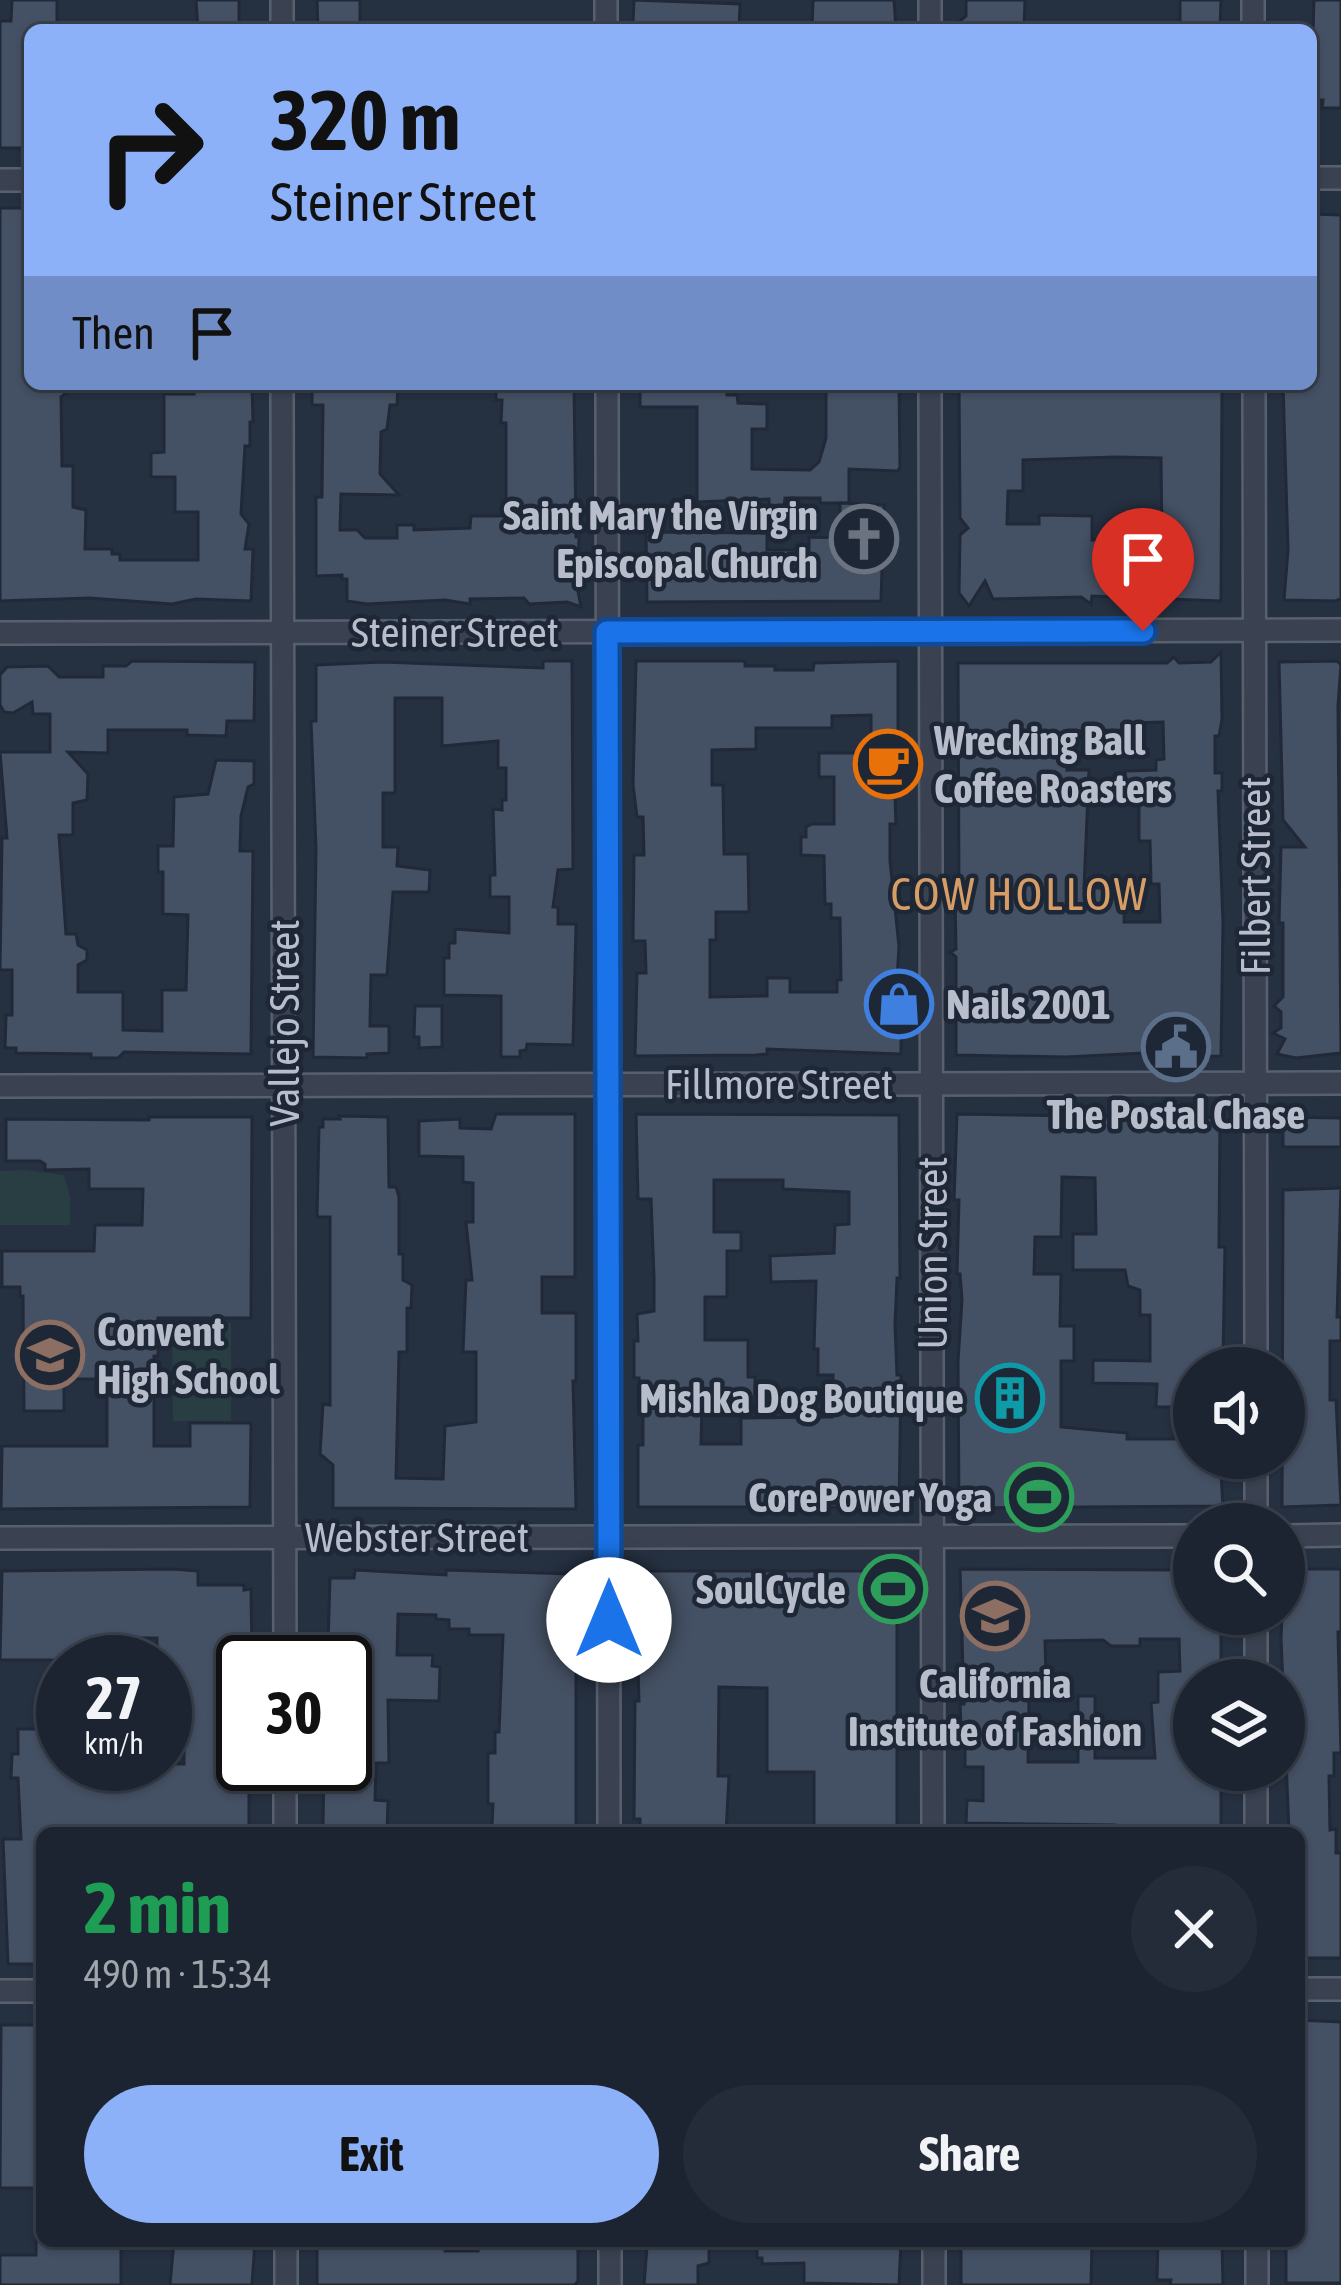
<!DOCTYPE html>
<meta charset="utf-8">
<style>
body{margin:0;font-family:"Asap Condensed",sans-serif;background:#252c39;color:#f1f3f6;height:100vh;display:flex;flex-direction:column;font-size:45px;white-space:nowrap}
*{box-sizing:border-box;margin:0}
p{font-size:39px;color:#a0a4ab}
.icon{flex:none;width:66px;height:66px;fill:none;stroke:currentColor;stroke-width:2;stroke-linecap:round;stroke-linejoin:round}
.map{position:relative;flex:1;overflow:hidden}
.sheet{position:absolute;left:36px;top:1827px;width:1269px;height:420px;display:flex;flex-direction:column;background:#1c2431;border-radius:18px;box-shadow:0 3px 9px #0004,0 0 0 3px #3a414d}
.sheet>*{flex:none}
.guide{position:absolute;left:24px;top:24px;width:1293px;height:366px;border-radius:18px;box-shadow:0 3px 9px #0004,0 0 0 3px #3a414d;background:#8db1f9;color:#111;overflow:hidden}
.buttons{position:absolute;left:1173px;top:1347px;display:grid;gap:24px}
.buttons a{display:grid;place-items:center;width:132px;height:132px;border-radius:50%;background:#1c2431;box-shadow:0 3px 9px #0004,0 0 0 3px #3a414d;font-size:60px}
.speed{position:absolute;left:36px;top:1635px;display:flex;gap:24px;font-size:60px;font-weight:700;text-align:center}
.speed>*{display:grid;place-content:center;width:156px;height:156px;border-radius:50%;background:#1c2431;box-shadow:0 3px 9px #0004,0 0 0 3px #3a414d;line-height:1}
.speed small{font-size:30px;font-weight:400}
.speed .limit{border:6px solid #111;border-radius:18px;background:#fff;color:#111}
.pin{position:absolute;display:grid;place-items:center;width:102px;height:102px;color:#fff;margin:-123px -51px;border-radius:50% 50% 50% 0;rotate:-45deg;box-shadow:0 0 12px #0007}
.pin .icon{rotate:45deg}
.me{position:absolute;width:132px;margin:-66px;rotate:0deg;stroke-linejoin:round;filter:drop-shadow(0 0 9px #0008)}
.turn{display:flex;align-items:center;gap:42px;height:252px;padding:0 48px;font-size:54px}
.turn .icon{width:156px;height:156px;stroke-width:2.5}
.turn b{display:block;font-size:84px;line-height:102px}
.then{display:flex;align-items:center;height:114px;padding:0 48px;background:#0003;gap:24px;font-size:45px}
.round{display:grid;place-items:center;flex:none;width:126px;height:126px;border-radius:63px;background:#252c39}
.head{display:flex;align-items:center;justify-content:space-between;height:204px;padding:0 48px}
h1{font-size:72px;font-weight:700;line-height:90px;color:#1e9e55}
.action{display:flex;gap:24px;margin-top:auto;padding:24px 48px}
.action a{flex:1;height:138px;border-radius:72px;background:#8db1f9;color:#111;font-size:48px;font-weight:700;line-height:138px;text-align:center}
.action a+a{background:#252c39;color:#f1f3f6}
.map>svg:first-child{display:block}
.green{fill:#283e42}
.building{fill:#445063;stroke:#212938;stroke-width:3;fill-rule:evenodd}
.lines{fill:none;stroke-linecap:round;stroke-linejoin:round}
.minor-casing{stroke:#58606e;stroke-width:26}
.minor{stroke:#3a4251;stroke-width:21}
.route-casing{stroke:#114b97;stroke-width:30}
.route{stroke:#1a73e8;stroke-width:21}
.labels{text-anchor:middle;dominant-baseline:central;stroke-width:9;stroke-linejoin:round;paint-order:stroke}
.poi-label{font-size:42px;font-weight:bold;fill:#b7bdcb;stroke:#1e2736;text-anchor:end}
.street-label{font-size:42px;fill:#b7bdcb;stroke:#1e2736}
.neighbourhood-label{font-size:45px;letter-spacing:3px;fill:#d79d66;stroke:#1e2736}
</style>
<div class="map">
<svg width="1341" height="2285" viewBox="0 0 1341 2285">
<rect width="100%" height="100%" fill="#253041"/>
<g class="green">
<path d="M25 1170 64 1175 70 1197V1225H0V1171Z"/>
<path d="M172 1323H231V1421H173Z"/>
</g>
<g class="building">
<path d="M12 0H57V30H30V148H0V21H11Z"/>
<path d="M196 0H239V30H198Z"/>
<path d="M317 0H360V30L318 29Z"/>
<path d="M634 0 740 4 739 30H652V24L633 23Z"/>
<path d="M813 0H894L896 30H812Z"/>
<path d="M966 0H1025L1024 30H949L966 16Z"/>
<path d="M1180 0H1221L1220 30H1180Z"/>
<path d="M1314 0H1341V108H1322L1323 100H1311Z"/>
<path d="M0 208H30V384H77L61 397 62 466H73V507L86 510 85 549H112V554H120V560H198V512H175V477H151V453L164 452V394H194V384H252L253 422H250V446H245L241 514 249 524 245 549H253L251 601 196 599 172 604 89 598 0 601Z"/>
<path d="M1311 214 1341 215V599L1335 601 1284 600 1288 550 1283 384H1311Z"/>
<path d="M312 384H398L397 405H390L387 429 381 432 380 474 399 495 341 494 340 530H357L365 538H397V525H414V530L470 528 471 516H506V423H501L502 400H496V384H574L576 537H579L578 572 584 575 576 581 581 607 567 602 529 604 524 598 470 599V604L445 600 367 604 347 601V579H342V575L316 576V497H322L323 405H312Z"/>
<path d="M640 384H727V395H737L738 403 767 404V429H752V469L810 470 819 462 826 438V384H899L900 467 898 471 849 469V503H820V498H785L784 506 769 505V499L697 502V407H640Z"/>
<path d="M959 384 1173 387V384H1209V387L1222 388 1221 601 1092 596 1091 604 1081 597 993 599 985 581 969 606 959 593 960 535 968 528 960 518ZM1116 457 1161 458 1162 538 1092 540V516L1039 515V524H1007L1008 491H1023V460Z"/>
<path d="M840 503 884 505 881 601 647 602 646 532 767 533V550H809V537L840 538Z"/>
<path d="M1221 652 1222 720 1219 736H1215V773H1222V791H1218L1223 922 1221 1056 1162 1058V1052L1066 1057 956 1055V957L950 952 956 949 955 895 959 893 958 663H1167L1174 657 1179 663 1211 662ZM1163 722 1164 759 1156 760V770L1125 771V795L1139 794V841H1150L1151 884H1159L1160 922H1124L1125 888H1084L1089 770H1067L1066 731 1129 730V723Z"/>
<path d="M132 661 255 662 254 721H227L226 736 187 735V730H108V753L68 752 88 774 87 800 73 803V835H59L66 934H76L78 945 87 950V960L78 965V992H123V1030L162 1031V990H186L188 915 163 914V872H158V846H173L174 797 208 794 216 760 254 761V784L248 787 241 816 240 851H253L251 1054 124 1052 118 1058H91V1054L16 1053V1048H5L6 1015H12V970H0L2 838H7L0 752H50V714H33L32 702 13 713 4 712 0 705V675L7 667 48 666 59 677H103V666H126Z"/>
<path d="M543 661H572L573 869 558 870 553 907H558V924H576L573 1045 527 1044 526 1050 520 1051V1057H501V996L444 995V958H449V943H455V929L509 933V897H490V875H495L493 809 502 810V800H506V768H498V741L442 746V698H395V793H383V847H398L397 866 430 870 429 892H393L387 975H371L370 1026H389V1053L367 1054V1058L313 1057 316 848 311 721H316V665L382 662 543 668Z"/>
<path d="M636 661H745V666H775V670H813L814 663 898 661V744H893L896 824H890V861L899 946 896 996H901V1054L767 1049V1054L756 1055 635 1056 637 973H646L645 941H633L634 855H644L643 817H637L633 785ZM871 715V753H819V777H834V824H812L806 827V837H801V855L824 856 825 904H831V918H840L841 980H837V992H790V978H767V996L710 997V940H716V912H749L748 854H724L723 785H712V750L756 749V728H832V716Z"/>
<path d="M1337 661 1341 665 1338 706 1341 1053 1296 1058 1277 1054 1285 1039 1273 1033 1281 1028V1012L1274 1006 1283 997V923H1279L1281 847H1305L1283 820 1279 662Z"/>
<path d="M415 1006H442V1047L419 1048V1037H414Z"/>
<path d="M496 1114H575V1277H542V1313H576V1381H573L576 1509 333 1508V1465L320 1454 323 1404 330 1405V1217H317L319 1127H323V1119H340L339 1116 388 1117 389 1187H396L399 1197V1254H403V1280L412 1285 411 1308H407V1352H399L396 1478 443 1479 445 1426 476 1422V1352H463L466 1280H472L466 1222H473V1183L463 1182V1157L419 1156V1121L460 1119V1128L491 1129Z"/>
<path d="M636 1114 899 1115 900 1278H897L895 1325 897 1375H901L899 1507H638V1445H643V1406L639 1378H634V1341H638L637 1314 654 1311V1277L651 1199H638ZM714 1180H783V1189L849 1192V1224L835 1225 834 1253 770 1256 771 1282 816 1281 814 1349H818V1375H833L832 1417 741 1418V1444H701L702 1405H755V1377H748V1340H705V1297H727V1251H741V1232H714Z"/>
<path d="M957 1114 1220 1118 1219 1247H1225L1223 1360H1219V1368H1194V1458H1220L1223 1506 959 1508 958 1361 962 1300 960 1274H957L959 1200H954ZM1062 1177 1095 1178 1096 1234H1073V1270H1125L1128 1286 1140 1290V1315H1150V1361L1093 1360V1383L1157 1384 1156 1407H1174V1439H1127V1433L1061 1427V1361H1074V1326H1060L1061 1274H1034L1035 1237H1061Z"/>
<path d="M149 1117H252L251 1318H158V1356H154V1446H190V1423H251L250 1507 1 1509 2 1446H107V1379H64V1411H24L23 1296H20V1287H2V1251H94L95 1225H142L143 1189H89V1169L45 1170V1164L40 1161H6V1119L149 1120Z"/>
<path d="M1283 1117 1341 1118V1147H1283Z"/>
<path d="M1341 1188 1337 1317H1341V1341H1330V1400H1336L1341 1505 1282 1507 1283 1190Z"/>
<path d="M172 1569 198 1571V1585H244V1590L251 1589 252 1658 251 1662H243V1681H230L229 1714H243V1764H249V1830L42 1833V1964H8L3 1839H21L18 1778H11L12 1754H18V1729H40L41 1710H60L63 1764H184V1700H165V1662H157V1638H121V1647H82V1660H0L2 1571Z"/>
<path d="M960 1569 1173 1570V1579H1194V1614H1221V1680H1194V1770H1221V1829H1214V1833H1161V1829H1114V1825L966 1823 967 1800 983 1801V1767H965V1728L961 1725 960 1704H964ZM1140 1639H1179L1180 1671 1158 1672V1702L1151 1703 1155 1758H1095V1696H1078V1762H1028L1029 1699 1057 1698 1056 1676 1046 1677 1045 1641 1103 1640 1111 1646H1140Z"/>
<path d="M1300 1569H1341V1632H1338L1341 1753H1334V1776H1329L1330 1830 1336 1829V1853H1341V1958H1299V1833H1289L1281 1638 1284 1576 1285 1572Z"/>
<path d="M355 1570 446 1575V1570L572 1574 571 1658H576V1831L492 1827 493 1804H488V1753H495V1732H499L503 1635H469V1629H449V1620L436 1619V1615L398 1614 397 1655H433L432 1666 440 1667 439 1701 388 1700 389 1763H376L375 1800 388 1801 387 1833H338V1828L323 1825 324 1764H345V1653H330L328 1644 330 1578H354Z"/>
<path d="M635 1571H897V1722H907V1749H897V1833L814 1830V1772H767V1688L719 1687 718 1776H729L726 1833H640V1819H634L635 1701H639Z"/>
<path d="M1299 2020 1341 2022V2283H1286V2241H1299Z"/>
<path d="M1 2025H42V2188H0Z"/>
<path d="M36 2241H121V2285H0V2255H36Z"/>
<path d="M174 2241H255L252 2285H170Z"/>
<path d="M317 2241H445V2251H478V2241H573V2245H578V2281L575 2285H317Z"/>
<path d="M674 2241H709V2263L698 2266V2285H644L647 2247Z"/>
<path d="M757 2241H901L899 2285 804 2283V2263L762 2264V2258H757Z"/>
<path d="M961 2241H1092L1091 2285H961Z"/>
<path d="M1158 2241H1222L1223 2285H1170L1171 2280H1157Z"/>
</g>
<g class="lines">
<defs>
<g id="minor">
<path d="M282 0V30"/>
<path d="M606 0V30"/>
<path d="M930 0V30"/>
<path d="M1253 0V30"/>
<path d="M1311 178H1341"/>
<path d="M0 180H30"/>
<path d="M282 384 285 1662"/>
<path d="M607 384 609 1833"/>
<path d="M930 384 933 1833"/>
<path d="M1254 384 1256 1368"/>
<path d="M0 633 1341 630"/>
<path d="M0 1086 1341 1083"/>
<path d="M1256 1458V1524"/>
<path d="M1284 1536 1341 1535"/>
<path d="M0 1538 1194 1536"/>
<path d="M1256 1614V1680"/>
<path d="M285 1764V1833"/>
<path d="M1256 1770V1833"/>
<path d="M1299 1989H1341"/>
<path d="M0 1991H42"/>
<path d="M286 2241V2285"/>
<path d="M610 2241V2285"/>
<path d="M1257 2241V2285"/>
<path d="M934 2285V2241"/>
</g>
</defs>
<use href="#minor" class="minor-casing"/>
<use href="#minor" class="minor"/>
</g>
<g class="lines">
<defs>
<path id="route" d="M609 1620 607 632 1143 631"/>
</defs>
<use href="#route" class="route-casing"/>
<use href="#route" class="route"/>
</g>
<defs>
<symbol id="church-ring" viewBox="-11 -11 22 22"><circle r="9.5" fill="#1e2736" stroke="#6b7280" stroke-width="1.5"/><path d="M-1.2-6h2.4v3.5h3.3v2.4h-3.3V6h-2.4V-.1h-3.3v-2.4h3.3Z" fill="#6b7280"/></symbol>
<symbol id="cafe-ring" viewBox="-11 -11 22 22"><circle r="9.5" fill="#1e2736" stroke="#e8710a" stroke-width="1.5"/><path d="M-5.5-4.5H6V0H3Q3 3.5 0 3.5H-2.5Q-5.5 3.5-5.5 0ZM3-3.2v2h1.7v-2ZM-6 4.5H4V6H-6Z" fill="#e8710a"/></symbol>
<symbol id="shop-ring" viewBox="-11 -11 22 22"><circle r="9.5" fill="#1e2736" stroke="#3f7fe0" stroke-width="1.5"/><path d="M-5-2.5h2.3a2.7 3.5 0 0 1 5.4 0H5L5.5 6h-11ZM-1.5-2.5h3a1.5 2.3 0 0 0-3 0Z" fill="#3f7fe0"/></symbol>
<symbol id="civic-ring" viewBox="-11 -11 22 22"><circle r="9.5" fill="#1e2736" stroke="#5c6f8a" stroke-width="1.5"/><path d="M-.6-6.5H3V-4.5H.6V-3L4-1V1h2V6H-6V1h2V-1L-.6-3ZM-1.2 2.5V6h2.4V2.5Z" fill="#5c6f8a"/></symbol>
<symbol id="school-ring" viewBox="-11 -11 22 22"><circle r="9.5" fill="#1e2736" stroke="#8d6e63" stroke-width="1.5"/><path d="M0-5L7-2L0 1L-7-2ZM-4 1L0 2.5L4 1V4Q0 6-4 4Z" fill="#8d6e63"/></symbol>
<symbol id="building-ring" viewBox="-11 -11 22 22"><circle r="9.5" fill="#1e2736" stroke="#0f9aa8" stroke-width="1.5"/><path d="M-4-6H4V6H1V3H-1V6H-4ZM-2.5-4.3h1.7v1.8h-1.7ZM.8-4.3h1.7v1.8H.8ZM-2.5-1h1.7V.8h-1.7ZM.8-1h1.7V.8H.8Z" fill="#0f9aa8"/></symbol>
<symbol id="stadium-ring" viewBox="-11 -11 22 22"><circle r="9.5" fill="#1e2736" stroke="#2e9e5b" stroke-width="1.5"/><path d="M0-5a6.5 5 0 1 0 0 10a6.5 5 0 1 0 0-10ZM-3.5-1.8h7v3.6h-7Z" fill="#2e9e5b"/></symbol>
<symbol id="university-ring" viewBox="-11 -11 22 22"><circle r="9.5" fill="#1e2736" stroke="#8d6e63" stroke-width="1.5"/><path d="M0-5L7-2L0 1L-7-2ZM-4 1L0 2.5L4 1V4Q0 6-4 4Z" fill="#8d6e63"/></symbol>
</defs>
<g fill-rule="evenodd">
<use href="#church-ring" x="826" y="501" width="76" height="76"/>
<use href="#cafe-ring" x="850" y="726" width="76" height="76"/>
<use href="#shop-ring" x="861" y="966" width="76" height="76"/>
<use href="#civic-ring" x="1138" y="1009" width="76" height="76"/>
<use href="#school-ring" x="12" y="1317" width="76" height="76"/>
<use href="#building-ring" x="972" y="1360" width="76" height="76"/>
<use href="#stadium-ring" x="1001" y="1459" width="76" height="76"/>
<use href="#stadium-ring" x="855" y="1551" width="76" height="76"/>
<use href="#university-ring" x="957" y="1578" width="76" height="76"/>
</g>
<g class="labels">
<g class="poi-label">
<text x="818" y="515">Saint Mary the Virgin<tspan x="818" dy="48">Episcopal Church</tspan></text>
<text x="934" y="740" text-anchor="start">Wrecking Ball<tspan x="934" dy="48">Coffee Roasters</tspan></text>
<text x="946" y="1004" text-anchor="start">Nails 2001</text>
<text x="1176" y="1114" text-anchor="middle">The Postal Chase</text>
<text x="97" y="1331" text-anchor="start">Convent<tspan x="97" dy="48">High School</tspan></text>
<text x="964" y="1398">Mishka Dog Boutique</text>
<text x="992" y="1497">CorePower Yoga</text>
<text x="846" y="1589">SoulCycle</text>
<text x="995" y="1683" text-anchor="middle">California<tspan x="995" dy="48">Institute of Fashion</tspan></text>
</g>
<g class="street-label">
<text x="455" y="632">Steiner Street</text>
<text transform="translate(1255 876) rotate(-90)">Filbert Street</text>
<text transform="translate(284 1023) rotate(-90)">Vallejo Street</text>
<text x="779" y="1084">Fillmore Street</text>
<text transform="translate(932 1253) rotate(-90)">Union Street</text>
<text x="417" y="1537">Webster Street</text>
</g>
<g class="neighbourhood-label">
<text x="1020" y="894">COW HOLLOW</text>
</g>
</g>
</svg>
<div class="buttons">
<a><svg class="icon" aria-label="sound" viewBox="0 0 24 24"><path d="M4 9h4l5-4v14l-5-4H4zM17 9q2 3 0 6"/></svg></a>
<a><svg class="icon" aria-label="search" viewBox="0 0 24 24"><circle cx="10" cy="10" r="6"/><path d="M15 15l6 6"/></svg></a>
<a><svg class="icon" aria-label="layers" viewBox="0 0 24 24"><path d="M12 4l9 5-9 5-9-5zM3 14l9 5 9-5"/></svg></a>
</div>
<div class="speed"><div>27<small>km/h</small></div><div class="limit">30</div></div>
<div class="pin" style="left:1143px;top:631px;background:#d93025"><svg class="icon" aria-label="arrive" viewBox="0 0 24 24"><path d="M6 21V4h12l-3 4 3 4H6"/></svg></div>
<svg class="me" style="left:609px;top:1620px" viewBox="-20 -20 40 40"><circle r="19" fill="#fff"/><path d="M0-13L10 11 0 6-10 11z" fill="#1a73e8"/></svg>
<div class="guide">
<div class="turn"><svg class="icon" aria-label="right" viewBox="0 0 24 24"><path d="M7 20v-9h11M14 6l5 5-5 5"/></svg><div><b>320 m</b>Steiner Street</div></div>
<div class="then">Then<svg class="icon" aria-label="arrive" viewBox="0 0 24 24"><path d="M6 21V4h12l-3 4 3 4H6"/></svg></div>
</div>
<section class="sheet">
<div class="head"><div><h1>2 min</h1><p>490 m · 15:34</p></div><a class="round"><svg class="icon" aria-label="close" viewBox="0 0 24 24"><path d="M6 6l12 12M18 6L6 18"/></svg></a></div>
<div class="action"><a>Exit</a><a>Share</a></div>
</section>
</div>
